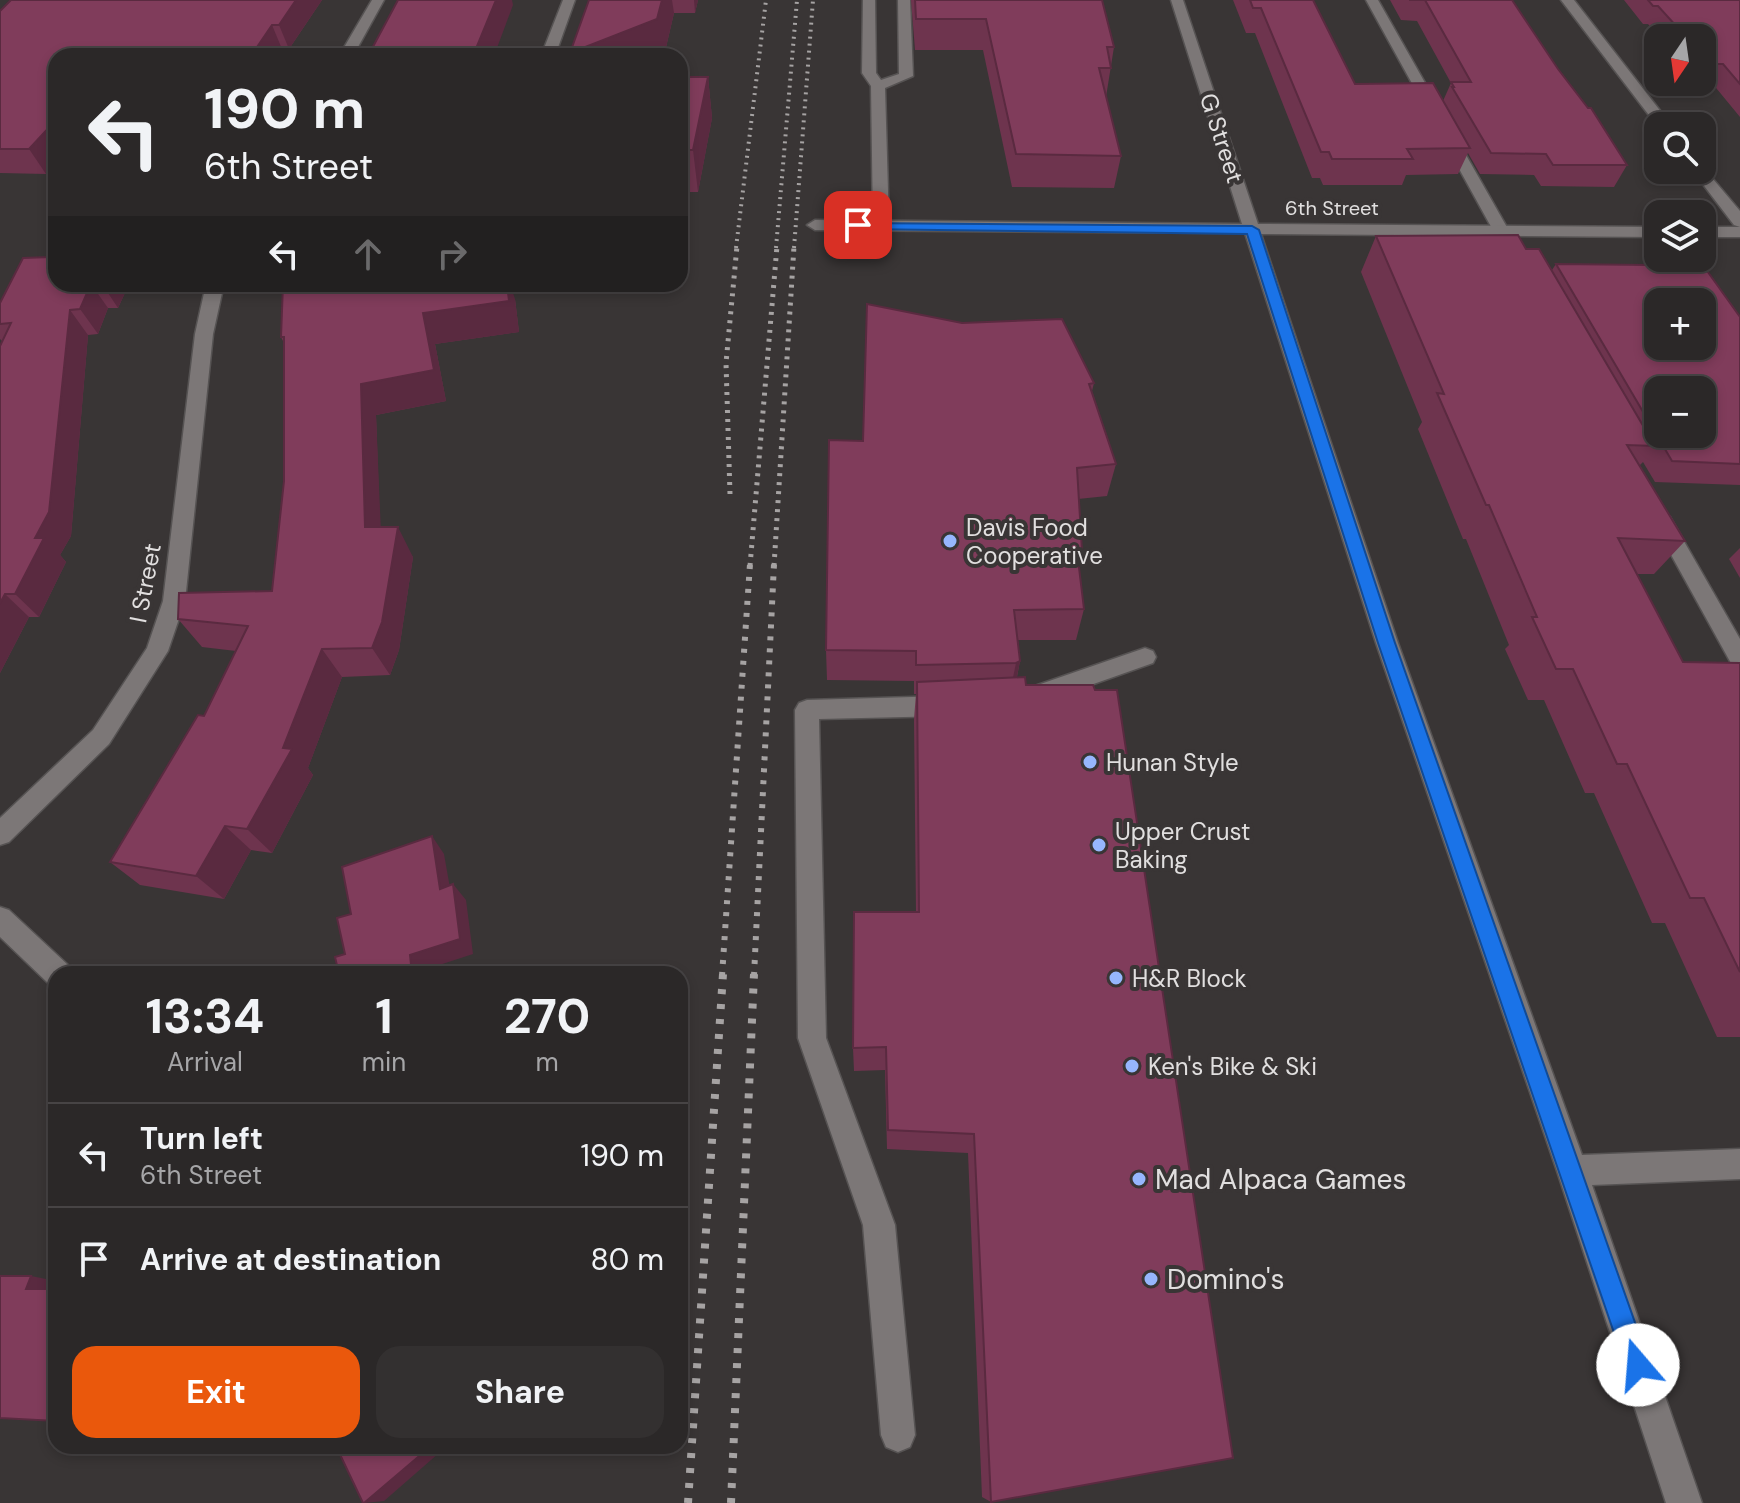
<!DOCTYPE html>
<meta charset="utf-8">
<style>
body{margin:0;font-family:"DM Sans",sans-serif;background:#333030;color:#f1f3f6;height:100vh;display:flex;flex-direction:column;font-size:30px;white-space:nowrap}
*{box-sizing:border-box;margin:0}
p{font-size:26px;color:#a6a6a8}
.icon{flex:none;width:44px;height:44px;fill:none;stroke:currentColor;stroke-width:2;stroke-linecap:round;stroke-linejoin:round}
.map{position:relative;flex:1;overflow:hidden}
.side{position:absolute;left:48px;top:966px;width:640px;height:488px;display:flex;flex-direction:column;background:#2b2828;border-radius:24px;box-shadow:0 4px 12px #0003,0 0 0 2px #474445}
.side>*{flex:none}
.top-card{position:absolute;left:48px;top:48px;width:640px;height:244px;border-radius:24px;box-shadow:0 4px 12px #0003,0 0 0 2px #474445;background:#2b2828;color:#f1f3f6;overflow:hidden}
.needle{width:52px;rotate:193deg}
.controls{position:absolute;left:1644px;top:24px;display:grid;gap:16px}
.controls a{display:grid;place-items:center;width:72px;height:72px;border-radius:16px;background:#2b2828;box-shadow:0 4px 12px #0003,0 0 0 2px #474445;font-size:40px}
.pin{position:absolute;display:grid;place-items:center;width:68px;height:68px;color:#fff;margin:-34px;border-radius:16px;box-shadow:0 4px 12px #0006}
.me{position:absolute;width:88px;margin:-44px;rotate:342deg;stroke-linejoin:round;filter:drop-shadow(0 0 6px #0008)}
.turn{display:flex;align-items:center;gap:28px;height:168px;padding:0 24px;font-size:36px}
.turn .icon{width:104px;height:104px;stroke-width:2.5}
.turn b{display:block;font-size:56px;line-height:68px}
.lanes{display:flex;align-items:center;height:76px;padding:0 24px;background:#0003;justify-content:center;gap:40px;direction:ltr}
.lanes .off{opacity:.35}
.eta{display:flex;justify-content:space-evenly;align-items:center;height:136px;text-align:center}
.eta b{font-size:48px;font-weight:700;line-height:56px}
.action{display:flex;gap:16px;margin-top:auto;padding:16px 24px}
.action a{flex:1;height:92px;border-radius:24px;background:#ea580c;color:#fff;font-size:32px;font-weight:700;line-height:92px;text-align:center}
.action a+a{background:#333030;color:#f1f3f6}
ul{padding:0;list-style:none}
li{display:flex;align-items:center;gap:24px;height:104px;padding:0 24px;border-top:2px solid #474445}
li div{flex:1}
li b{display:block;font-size:30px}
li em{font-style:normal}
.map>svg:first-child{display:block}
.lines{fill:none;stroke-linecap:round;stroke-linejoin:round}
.service-casing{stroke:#565353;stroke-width:3}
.minor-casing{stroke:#565353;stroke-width:3}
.tertiary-casing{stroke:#565353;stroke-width:3}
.service{fill:#7c7777;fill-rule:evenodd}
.minor{fill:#7c7777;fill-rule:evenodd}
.tertiary{fill:#7c7777;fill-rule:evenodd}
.rail-far3{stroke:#a6a3a3;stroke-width:4;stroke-dasharray:2 5;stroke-linecap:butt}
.rail-far2{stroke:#a6a3a3;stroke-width:5;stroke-dasharray:3 6;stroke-linecap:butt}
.rail-far1{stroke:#a6a3a3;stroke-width:6;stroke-dasharray:4 8;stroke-linecap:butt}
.rail{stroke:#a6a3a3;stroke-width:8;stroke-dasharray:5 10;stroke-linecap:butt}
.wall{fill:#6e344e}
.shaded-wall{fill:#5a2a40}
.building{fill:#803c5b;stroke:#5a2a40;stroke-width:2;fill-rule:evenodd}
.route{fill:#1a73e8;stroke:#114b97;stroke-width:2}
.poi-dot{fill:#96b6fd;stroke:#393535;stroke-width:3}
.labels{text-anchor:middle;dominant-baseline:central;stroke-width:8;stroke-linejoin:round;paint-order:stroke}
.far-street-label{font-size:20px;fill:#e1dfdf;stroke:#393535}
.street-label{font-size:24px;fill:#e1dfdf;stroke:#393535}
.poi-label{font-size:24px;fill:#e1dfdf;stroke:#393535;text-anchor:start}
.near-poi-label{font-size:28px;fill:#e1dfdf;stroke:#393535;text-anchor:start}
</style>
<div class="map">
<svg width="1740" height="1503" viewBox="0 0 1740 1503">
<rect width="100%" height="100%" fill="#393535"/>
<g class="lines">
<defs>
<g id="service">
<path d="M563 0H575L555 56H541Z"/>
<path d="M863 0H875L876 73 881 80 899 74 898 0H910L913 76 885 88 889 226 881 231 873 226 871 86 862 73Z"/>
<path d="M1366 0H1378L1521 252 1519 256H1507L1505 252Z"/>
<path d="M1663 515 1670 517 1740 639V668L1732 665 1653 522 1656 517Z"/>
<path d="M1145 648 1153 651 1156 657 1153 663 1034 705 1026 703 1022 696 1026 689Z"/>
<path d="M947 696 955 699 959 706 955 713 947 716 819 719 826 1038 895 1225 915 1435 910 1447 898 1452 886 1447 881 1435 863 1225 798 1038 795 710 799 703 807 700Z"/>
</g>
<g id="minor">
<path d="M372 0H384L353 56H339Z"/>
<path d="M1171 0H1183L1258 224 1658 227V237L1261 234 1398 643 1582 1155 1740 1149V1179L1592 1185 1702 1503H1666L1557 1171 1376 643 1245 233 815 230 807 225 815 220 1242 224Z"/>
<rect x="1702" y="227" width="38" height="10"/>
<path d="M206 284H224L213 334 185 601 168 651 109 744 9 842 0 845V818L93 730 147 648 163 601 195 334Z"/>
<path d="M0 907 9 910 68 965 72 974H56V986L48 983 0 937Z"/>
</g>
<g id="tertiary">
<path d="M1561 0H1574L1672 126 1658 127Z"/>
<path d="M1702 166 1740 211V227L1734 225 1692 170H1702Z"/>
</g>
</defs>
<use href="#service" class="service-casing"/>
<use href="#minor" class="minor-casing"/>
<use href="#tertiary" class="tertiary-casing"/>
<use href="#service" class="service"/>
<use href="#minor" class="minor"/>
<use href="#tertiary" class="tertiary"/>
<g class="rail-far3">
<path d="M736 248 766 0"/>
<path d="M776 248 797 0"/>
<path d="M794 248 813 0"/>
</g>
<g class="rail-far2">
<path d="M730 494 726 363 737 246"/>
<path d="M750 566 777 246"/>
<path d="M774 566 794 246"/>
</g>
<g class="rail-far1">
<path d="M722 976 750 564"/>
<path d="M754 976 774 564"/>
</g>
<g class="rail">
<path d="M688 1503 723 974"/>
<path d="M731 1503 754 974"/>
</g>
</g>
<g class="wall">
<path d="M11 0H322L289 49 56 56V162L46 174 0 173V11Z"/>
<path d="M589 0H698L695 13H674L664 56H571L570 53Z"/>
<path d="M911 0H1102L1114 47 1106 97 1121 156 1114 188 1012 187 983 50H915Z"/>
<path d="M1233 0H1313L1355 84 1443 101 1451 83 1417 21 1401 20 1390 0H1512L1558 69 1627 165 1614 187 1541 186 1534 175 1480 174 1468 153 1458 174 1406 175 1402 185H1323L1320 178H1312L1255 33H1246Z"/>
<path d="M1624 0H1740V117L1712 83 1699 82H1702V38H1660L1648 24H1643Z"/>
<path d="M680 77H708L712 118 698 192H680Z"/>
<path d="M1376 236 1526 249 1552 270 1556 264 1643 265 1646 260 1740 317V485L1655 482 1643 462 1639 466 1685 541 1654 574H1637L1683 662 1740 663V1037H1717L1665 923H1652L1594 793H1585L1544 700H1528L1505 649 1509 645 1466 539H1463L1418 429 1422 422 1361 272Z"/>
<path d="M50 257 56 284H129L118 308H108L98 334 88 335 71 536 60 555 66 562 39 617H29L0 673 2 341 0 339V303Z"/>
<path d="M515 299 519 332 435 344 446 401 376 415 380 527 413 557 399 650 390 675 342 677 308 768 313 775 272 853 251 850 224 899 140 885 110 862 204 716 236 651 202 647 178 619 272 591 284 481V343L281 337Z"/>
<path d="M1094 383 1092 391 1116 464 1107 496 1078 499 1082 551 1079 563 1084 609 1076 640H1018L1020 661 1017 677 991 1502 982 1497 968 1153 887 1149 885 1070 854 1071 853 1048 916 912 914 719 916 694H914V681L827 680 826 650 863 441Z"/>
<path d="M1740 548V578L1729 559Z"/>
</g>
<g class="shaded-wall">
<path d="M296 0H322L289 49 279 25Z"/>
<path d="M496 0H512L513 5 494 56H473Z"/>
<path d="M662 0H672L674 13 664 56H571L570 53Z"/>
<path d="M694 0H698L695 13Z"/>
<path d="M272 25 282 49 277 56H251Z"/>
<path d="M708 77 712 118 698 192 693 150Z"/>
<path d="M56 120V162L46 174 29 149Z"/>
<path d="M91 284 108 308 98 334 80 309Z"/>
<path d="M102 284H129L118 308Z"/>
<path d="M507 284H510L515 299 519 332 435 344 446 401 376 415 382 557 365 527 361 384 423 313Z"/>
<path d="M70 310 88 335 71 536 60 555 66 562 39 617 15 594 35 538Z"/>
<path d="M398 527 413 557 399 650 390 675 372 648Z"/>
<path d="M5 594 29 617 0 673V603Z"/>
<path d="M322 649 342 677 308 768 313 775 272 853 247 829 283 748Z"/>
<path d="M1020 661 1014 691 1010 692 1016 663Z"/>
<path d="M225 826 251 850 224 899 196 876Z"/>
<path d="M432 836 444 854 453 905 440 889Z"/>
<path d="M453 884 466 900 473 954 424 970 425 974H412L410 955Z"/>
<path d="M31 1276 56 1281V1294L26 1289Z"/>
<path d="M431 1446H447L384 1501 364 1503Z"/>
</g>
<g class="building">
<path d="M11 0H296L279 25H272L251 56H56V120L29 149H0V11Z"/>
<path d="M398 0H496L473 56H368Z"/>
<path d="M589 0H662L657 19 570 53Z"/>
<path d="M915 0H1102L1114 47H1107L1111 68H1099L1121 156 1016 154 986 19H916Z"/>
<path d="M1250 0H1313L1355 84 1433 83 1470 148 1407 149 1413 159H1332L1329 152H1321L1261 8H1253Z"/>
<path d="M1409 0H1512L1558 69 1588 108H1591L1627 165H1553L1546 154 1491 153 1452 87H1454L1451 82H1471L1425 0Z"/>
<path d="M1648 0H1740V84L1723 64H1711L1702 54V38H1687L1658 6H1653Z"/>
<path d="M680 77H708L693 150H680Z"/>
<path d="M1518 235 1526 249H1539L1655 446 1627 445 1685 541 1618 538 1683 662 1740 663V972L1704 898H1690L1627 764H1617L1573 669H1556L1532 617H1537L1489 505H1486L1437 393 1444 394 1376 236Z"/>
<path d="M56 248V284H91L80 309 70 310 49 512 35 538H44L15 594H5L0 603V346L11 323 0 324V303L23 258 50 257Z"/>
<path d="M1646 260 1700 261 1740 317V464L1672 461 1556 264 1649 265ZM1658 302H1702V346H1658ZM1658 390H1702V434H1658Z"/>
<path d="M283 284H507L509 301 423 313 434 370 361 384 365 527H398L382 622 372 648 322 649 283 748 292 749 247 829 225 826 196 876 110 862 198 715 204 716 248 626 178 619 179 593 272 591 284 481V337H281Z"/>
<path d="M867 304 962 323 1062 319 1094 383 1089 384 1116 464 1077 468 1082 551H1077L1084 609 1014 610 1020 661 1016 663 916 665V651L826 650 829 440 863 441Z"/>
<path d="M1025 677 1026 685H1093L1095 690H1117L1233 1458 991 1502 974 1134 888 1130 886 1047 853 1048 854 912H919L917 682Z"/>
<path d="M432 836 440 889 453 884 460 939 410 955 412 974H339L335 957 345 954 337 918 351 914 342 867Z"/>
<path d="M0 1276H31L26 1289H56V1421L0 1418Z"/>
<path d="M336 1446H431L364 1503H363Z"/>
</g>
<path class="route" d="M854 223 1252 226 1259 230 1395 643 1650 1365 1646 1374 1638 1377 1629 1374 1625 1365 1378 643 1247 234 858 229 852 225Z"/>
<g class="poi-dot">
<circle cx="950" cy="541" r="8"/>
<circle cx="1090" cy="762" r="8"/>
<circle cx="1099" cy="845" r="8"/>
<circle cx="1116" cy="978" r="8"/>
<circle cx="1132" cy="1066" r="8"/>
<circle cx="1139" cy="1179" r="8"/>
<circle cx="1151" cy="1279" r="8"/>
</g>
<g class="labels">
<g class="far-street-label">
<text x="1332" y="208">6th Street</text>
</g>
<g class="street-label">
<text transform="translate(1222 138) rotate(72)">G Street</text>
<text transform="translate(145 583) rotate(-79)">I Street</text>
</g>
<g class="poi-label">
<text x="966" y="527">Davis Food<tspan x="966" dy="28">Cooperative</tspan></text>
<text x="1106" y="762">Hunan Style</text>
<text x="1115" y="831">Upper Crust<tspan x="1115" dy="28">Baking</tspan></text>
<text x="1132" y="978">H&amp;R Block</text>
<text x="1148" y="1066">Ken's Bike &amp; Ski</text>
</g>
<g class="near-poi-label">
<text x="1155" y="1179">Mad Alpaca Games</text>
<text x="1167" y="1279">Domino's</text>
</g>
</g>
</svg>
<div class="controls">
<a><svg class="needle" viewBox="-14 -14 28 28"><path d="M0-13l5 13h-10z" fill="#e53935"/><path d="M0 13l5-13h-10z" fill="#a6a6a8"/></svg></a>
<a><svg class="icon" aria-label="search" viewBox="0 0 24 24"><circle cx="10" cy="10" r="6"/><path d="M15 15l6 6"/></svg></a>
<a><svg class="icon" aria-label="layers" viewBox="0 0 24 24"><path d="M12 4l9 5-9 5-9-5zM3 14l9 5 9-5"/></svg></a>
<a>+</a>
<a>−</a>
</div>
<div class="pin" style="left:858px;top:225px;background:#d93025"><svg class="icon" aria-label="arrive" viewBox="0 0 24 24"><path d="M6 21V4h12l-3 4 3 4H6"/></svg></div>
<svg class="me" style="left:1638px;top:1365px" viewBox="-20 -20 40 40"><circle r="19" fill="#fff"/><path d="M0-13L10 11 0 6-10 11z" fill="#1a73e8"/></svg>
<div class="top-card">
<div class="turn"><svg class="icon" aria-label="left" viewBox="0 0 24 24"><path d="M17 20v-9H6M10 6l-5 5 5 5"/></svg><div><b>190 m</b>6th Street</div></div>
<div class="lanes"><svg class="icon" aria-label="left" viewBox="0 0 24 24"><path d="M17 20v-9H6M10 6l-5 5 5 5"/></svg><svg class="icon off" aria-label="ahead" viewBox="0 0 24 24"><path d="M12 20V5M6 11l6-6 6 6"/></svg><svg class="icon off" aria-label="right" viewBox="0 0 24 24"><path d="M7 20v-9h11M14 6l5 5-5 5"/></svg></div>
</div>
<section class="side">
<div class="eta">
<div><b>13:34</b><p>Arrival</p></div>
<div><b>1</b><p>min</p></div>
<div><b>270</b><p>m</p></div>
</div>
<ul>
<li><svg class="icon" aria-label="left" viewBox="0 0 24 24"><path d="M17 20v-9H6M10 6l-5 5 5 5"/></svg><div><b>Turn left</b><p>6th Street</p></div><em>190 m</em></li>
<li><svg class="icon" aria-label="arrive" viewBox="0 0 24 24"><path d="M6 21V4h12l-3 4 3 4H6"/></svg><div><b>Arrive at destination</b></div><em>80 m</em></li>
</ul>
<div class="action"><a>Exit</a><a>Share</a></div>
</section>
</div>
